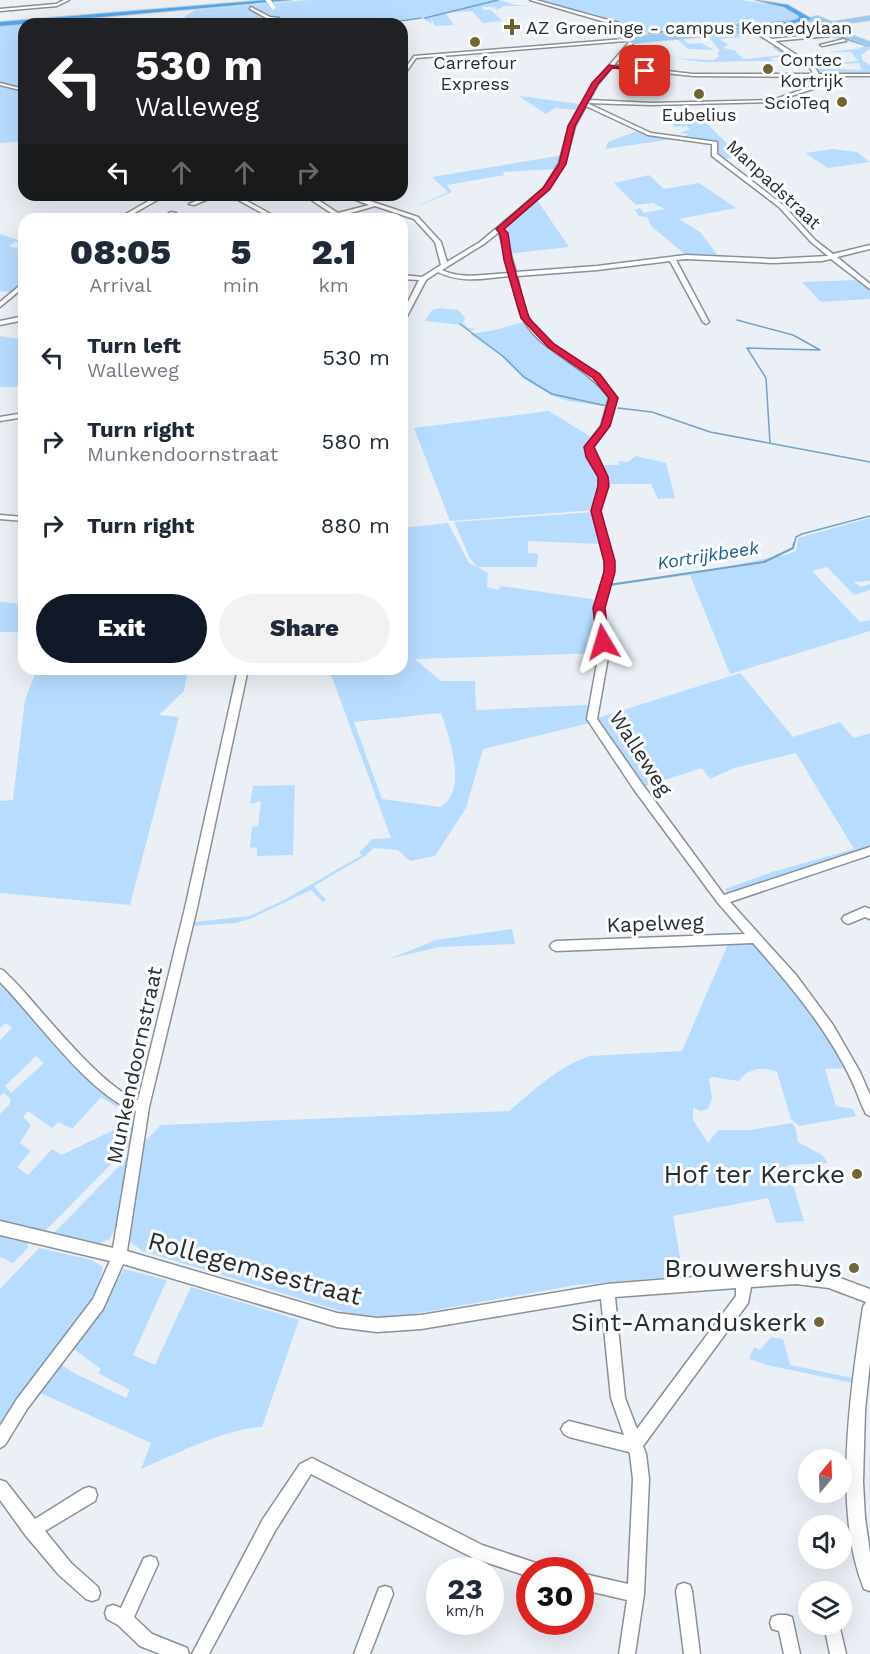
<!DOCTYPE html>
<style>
body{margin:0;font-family:"Work Sans",sans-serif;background:#f2f2f3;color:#1f2937;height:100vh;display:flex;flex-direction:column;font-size:22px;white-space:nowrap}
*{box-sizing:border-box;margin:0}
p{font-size:20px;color:#747a83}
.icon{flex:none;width:33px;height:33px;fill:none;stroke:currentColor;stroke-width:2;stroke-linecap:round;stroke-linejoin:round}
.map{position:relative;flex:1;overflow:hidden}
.panel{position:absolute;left:18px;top:213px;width:390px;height:462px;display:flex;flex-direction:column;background:#fff;border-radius:18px;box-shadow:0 6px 24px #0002}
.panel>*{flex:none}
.top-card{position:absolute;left:18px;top:18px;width:390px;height:183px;border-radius:18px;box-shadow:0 6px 24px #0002;background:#202124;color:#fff;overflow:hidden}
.needle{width:39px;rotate:19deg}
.tools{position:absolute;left:798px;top:1449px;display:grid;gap:12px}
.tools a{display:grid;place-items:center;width:54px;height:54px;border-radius:50%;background:#fff;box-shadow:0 6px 24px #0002;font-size:30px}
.speed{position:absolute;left:426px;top:1557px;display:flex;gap:12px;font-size:30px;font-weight:700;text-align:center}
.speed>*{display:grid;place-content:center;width:78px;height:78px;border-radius:50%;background:#fff;box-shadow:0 6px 24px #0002;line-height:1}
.speed small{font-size:15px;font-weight:400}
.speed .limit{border:9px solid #d22;background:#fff;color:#111}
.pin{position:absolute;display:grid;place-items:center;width:51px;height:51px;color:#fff;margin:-26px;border-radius:12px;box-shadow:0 3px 9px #0006}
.me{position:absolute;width:66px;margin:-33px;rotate:353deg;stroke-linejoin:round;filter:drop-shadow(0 0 4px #0008)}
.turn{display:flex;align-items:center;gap:21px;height:126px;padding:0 18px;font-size:27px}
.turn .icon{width:78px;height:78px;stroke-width:2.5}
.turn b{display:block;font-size:42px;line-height:51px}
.lanes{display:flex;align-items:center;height:57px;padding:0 18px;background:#0003;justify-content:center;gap:30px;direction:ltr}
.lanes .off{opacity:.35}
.eta{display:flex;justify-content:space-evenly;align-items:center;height:102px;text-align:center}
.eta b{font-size:36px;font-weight:800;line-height:42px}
.action{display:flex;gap:12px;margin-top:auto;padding:12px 18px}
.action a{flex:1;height:69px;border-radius:36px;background:#111827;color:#fff;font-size:24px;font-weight:800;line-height:69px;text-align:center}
.action a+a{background:#f2f2f3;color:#1f2937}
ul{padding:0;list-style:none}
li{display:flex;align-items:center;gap:18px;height:84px;padding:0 18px}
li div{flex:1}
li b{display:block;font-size:22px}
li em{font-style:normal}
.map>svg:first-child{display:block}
.green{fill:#b8dcff;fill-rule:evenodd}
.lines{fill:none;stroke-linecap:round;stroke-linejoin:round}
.stream-far1{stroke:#74a0ca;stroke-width:1.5}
.stream{stroke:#74a0ca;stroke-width:2}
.minor-casing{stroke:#8a9096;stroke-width:3}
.major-casing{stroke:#cccccd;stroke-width:2}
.highway-casing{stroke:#cccccd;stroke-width:2}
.minor{fill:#fff;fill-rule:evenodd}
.major{fill:#94cbfa;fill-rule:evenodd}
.highway{fill:#4ca8f7;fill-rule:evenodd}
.minor-bridge-casing{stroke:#8a9096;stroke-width:5;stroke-linecap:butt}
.minor-bridge{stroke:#fff;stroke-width:4.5}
.route{fill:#e11d48;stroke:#92132f;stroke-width:1.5}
.poi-dot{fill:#706532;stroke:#fbfdfe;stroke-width:2}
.labels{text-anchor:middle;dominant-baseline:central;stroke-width:6;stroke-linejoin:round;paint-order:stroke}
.far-poi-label{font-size:18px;fill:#292c2e;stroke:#fbfdfe;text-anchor:start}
.far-street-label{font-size:18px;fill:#292c2e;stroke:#fbfdfe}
.far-water-label{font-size:18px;font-style:italic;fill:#185b90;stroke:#fbfdfe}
.street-label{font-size:21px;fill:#292c2e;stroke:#fbfdfe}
.near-poi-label{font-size:26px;fill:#292c2e;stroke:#fbfdfe;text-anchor:end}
.near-street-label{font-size:26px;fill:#292c2e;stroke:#fbfdfe}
</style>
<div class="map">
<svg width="870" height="1654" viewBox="0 0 870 1654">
<rect width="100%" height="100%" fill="#eaf0f6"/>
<g class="green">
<path d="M308 0H499L516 5 532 6H504L497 10 492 4 495 10 491 7H482L484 10H491L502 21 483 23 472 11 445 13 454 25 435 26 431 18 432 24 420 17 377 24H184L185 16 195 10Z"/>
<path d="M535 0H740L775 5 806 17 789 22 648 34C628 29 607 16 584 11L622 24Z"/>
<path d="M24 24V141L0 143V25Z"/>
<path d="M808 24 820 26 870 45V49L861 55 863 61 870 65V74L819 72 815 68 862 70 859 63 812 66 858 61 851 52H829L858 49 865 46 831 37 822 31H805L801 28H785Z"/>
<path d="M753 29 765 38 755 36 719 39 728 44 724 48 737 51 736 52 744 59 783 55 772 47H779L793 56 771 58 773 61H770L704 62 672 58 669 61 623 56 713 60 719 57 718 52 720 51 708 36 683 39 689 44 701 43 714 50 688 49 675 37Z"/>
<path d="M520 97 521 96 580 104 577 110 555 108 546 114Z"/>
<path d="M703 120 741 157 720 159 713 151 716 143 703 139 671 138 673 139 605 149 608 142 640 130 649 135 686 136 688 134 680 133 690 129 686 126 675 127 671 122Z"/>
<path d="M832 149 857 152 870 162 828 168 805 153Z"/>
<path d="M563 155 556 169 503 172 504 175 447 185 452 192 409 210 448 192 432 177Z"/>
<path d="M649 175 664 189 699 183 736 208 679 219 700 232 720 258 687 256 651 226 647 217 639 216 635 210 640 208 644 213 665 209 653 203 636 205 614 183Z"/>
<path d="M537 200 569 247 508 254 505 227Z"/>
<path d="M0 234 18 240 24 237 22 243 15 242 9 246 24 250V282L11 292 0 291Z"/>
<path d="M858 280 870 288V299L821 302 802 282Z"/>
<path d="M439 308 458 310 465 318 463 323 469 328 477 329 468 331 462 325 425 321 432 310Z"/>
<path d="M526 321 609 393 611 407 568 401 551 395 523 378 501 356 470 334 495 330Z"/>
<path d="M0 336 24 340V378L17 387H0Z"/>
<path d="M549 411 591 437C580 453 597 465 602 480L595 510 450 521 414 428Z"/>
<path d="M636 456 666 463 675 498 658 499 651 484H605L599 465H619V461L628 462Z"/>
<path d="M594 512 601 544 528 541V553L538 554 537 567H477L470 558 454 522Z"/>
<path d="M870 518V581L853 582 862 587 870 584V590L854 595 827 567 812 571 860 622 870 620V631L730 674 690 575 610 586 603 610 608 646 602 605 608 584 715 569 789 554 796 551 798 538Z"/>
<path d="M448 523 469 563 488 573 487 587 498 590 501 586 598 600 600 653 415 659 441 681H475L476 710 589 705 590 723 483 749 466 808 435 856 410 861 398 850 374 848 365 856 314 886 326 900 323 902 311 890 252 918 236 923 191 926 193 922 250 916 284 900 362 855 359 853 372 839 391 838 329 669H402V528ZM441 713C449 737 469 791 440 807L382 799 354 722Z"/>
<path d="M0 602 24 604V632H0Z"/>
<path d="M37 669H188L184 691 159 715 179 717 130 905 0 893V801L13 800 25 700Z"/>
<path d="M740 673 793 737 840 722 854 738 870 733V848L730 895 725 889 772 872 854 849 796 753 734 768 710 779 702 768 642 787 595 719Z"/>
<path d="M295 778 293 855 257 856V847L250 848 252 827 258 826 261 801 250 804 253 786 295 785Z"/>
<path d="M512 929 515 944 439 947 389 959 436 940Z"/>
<path d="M755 942 820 1024 845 1068 825 1069 836 1106 853 1109 856 1116 799 1126 791 1119 777 1072C763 1066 748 1068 739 1081L713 1077 709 1079 712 1098 708 1109 701 1111 693 1108V1120L708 1143 718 1130H751L792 1123 796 1129 798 1142 822 1155 828 1163 787 1165 804 1221 776 1223 768 1198 673 1216 683 1276 576 1285 397 1317 354 1315 142 1251 129 1241 143 1143 161 1125 509 1111C534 1090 559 1066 590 1056L682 1051 728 944Z"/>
<path d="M0 976 121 1102 117 1107 101 1097 72 1129 58 1122 52 1128 28 1111 23 1117 31 1125 20 1143 31 1151 17 1167 28 1175 52 1149 62 1155 134 1120 132 1143 45 1231 0 1220V1114L10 1104V1098L4 1093 0 1096V1040L12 1028 6 1023 0 1028ZM36 1056 44 1063 11 1093 5 1086Z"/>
<path d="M131 1154 122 1211 110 1239 100 1243 54 1233Z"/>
<path d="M0 1236 27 1242 28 1248 13 1263 0 1257Z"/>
<path d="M39 1248 92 1260 103 1267 96 1297 0 1429V1289Z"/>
<path d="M124 1269 167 1280 133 1355 155 1365 191 1287 299 1320 262 1427C224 1429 176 1454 141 1469L151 1443 36 1391 59 1363 74 1373 126 1398 130 1390 98 1373 101 1369 71 1347 98 1311Z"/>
<path d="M771 1337 783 1339 790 1365 853 1378V1383L771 1366 749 1359 754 1347 760 1350Z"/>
</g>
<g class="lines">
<g class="stream-far1">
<path d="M425 18 498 0"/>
<path d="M379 24 421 18"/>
<path d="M809 26 868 46"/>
<path d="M649 33 792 21"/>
<path d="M737 320 793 335 820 350 747 348 766 378 770 443"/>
<path d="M460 324 504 357 524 377 552 394 607 406"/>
<path d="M618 408 652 412 710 432 870 462"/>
<path d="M794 545 796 537 802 534 870 516"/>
</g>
<path class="stream" d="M609 585 764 562 793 548 794 543"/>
<defs>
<g id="minor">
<path d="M64 0H69L57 6 0 11V9L56 4Z"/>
<path d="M530 0H536L619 23 635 36 631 37 615 25Z"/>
<path d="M251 7 270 17 279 18 268 19 250 9Z"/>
<path d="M752 27 772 39 823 34 819 31 823 30 830 34V36L775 41 814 66 819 74H870V76H821L819 87 773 102 652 105 587 103 651 133 717 142V154L783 205 815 240 833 254 870 245V249L837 257 870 284V289L831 259 822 261 773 263 686 259 676 260 709 322 706 324 703 322 670 261 597 270 517 276C520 289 522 304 528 316 541 344 573 355 595 373 604 380 610 389 617 398L609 426 593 447 607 477V486L600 511 614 567 603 608 609 652 597 719 643 785 724 895 870 847V855L730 902 796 975 833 1025 860 1072 870 1095V1116L866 1114C860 1103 857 1091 851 1079 827 1029 790 985 753 943L556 951 552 949 550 946 552 943 556 941 745 934 718 903 635 791 587 719 599 652 595 608 606 567 592 511 599 486V477L585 447 601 426 609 398C586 364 538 352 522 317 516 304 514 289 510 276 485 278 462 284 438 272L426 280 405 320 402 322V314L419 280 402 279V275L422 277 441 265 435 242 414 219 375 206 337 217 307 197 312 196 338 213 369 205 343 195H352L418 217 441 242 447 262 480 242 544 188 559 163 569 126 594 83 631 40 635 41 614 65 693 74H814L810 68 750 29ZM612 67 693 76 817 77 815 85 773 100 652 103 589 100 598 84ZM586 106 648 135 712 144V156L779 207 811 242 828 256 773 259 686 255 597 266 516 272 503 229 549 189 565 163 575 126ZM499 232 510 273C487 274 463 280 442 270L484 244Z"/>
<path d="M624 39 626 41 416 58 402 78V73L414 56Z"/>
<path d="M844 39 846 41 822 46 820 45Z"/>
<path d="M0 83 24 89V91L0 85Z"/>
<path d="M159 195H166L124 219H117Z"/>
<path d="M210 195H218L194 205 189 204Z"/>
<path d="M229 195H236L278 218 273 219Z"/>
<path d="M171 212 176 213 167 219H160Z"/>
<path d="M24 282V287L0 307V302Z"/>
<path d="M24 316V320L0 325V321Z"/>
<path d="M24 413V417L0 421V417Z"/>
<path d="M0 515 24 517V521L0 519Z"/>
<path d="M238 669H248L197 908 149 1107 127 1251 337 1313 377 1318 421 1315 607 1284 744 1273 796 1270 829 1274 870 1289V1362L865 1410 863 1482 865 1518 870 1552V1591L864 1589C832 1511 851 1388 863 1307L866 1302 829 1288 796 1284 751 1287 748 1303 643 1446 646 1454 649 1479 644 1594 635 1654H619L627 1600 580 1589V1573L628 1584 633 1479 630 1454 629 1452 569 1437 564 1434 561 1429 564 1424 569 1421 624 1435 611 1398 601 1299 421 1329 377 1332 337 1327 123 1264 103 1309 27 1409 5 1445 0 1448V1426L17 1399 93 1299 110 1261 0 1235V1221L113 1248 136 1111C91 1098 34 1016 0 982V969L4 971 17 984C43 1012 104 1090 138 1100L185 908ZM736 1288V1296L637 1429 625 1398 615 1297Z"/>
<path d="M865 907 870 909V919L865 917 848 924 844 922 842 919 844 916Z"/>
<path d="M312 1458 482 1545 539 1564 541 1570H530V1577L473 1558 311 1474 275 1531 209 1654H192L263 1519 300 1464Z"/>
<path d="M0 1480 6 1482 35 1519 83 1489 89 1487 95 1489 97 1495 95 1501 45 1531 71 1563 98 1587 100 1593 98 1599 92 1601 86 1599 59 1575 26 1536 0 1500Z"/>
<path d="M150 1556 156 1558 158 1564 134 1617 152 1634 187 1648 189 1654H160L140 1646 118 1625 107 1619 105 1613 107 1607 113 1605 121 1608 144 1558Z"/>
<path d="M684 1583 690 1585 692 1591 700 1654H684L676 1591 678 1585Z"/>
<path d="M385 1586 391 1588 393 1594 370 1654H354L379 1588Z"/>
<path d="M778 1615H786L792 1617 800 1654H784L779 1631 772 1629 770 1623 772 1617Z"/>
<path d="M827 1624H839L846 1654H830L825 1630Z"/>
</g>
<path id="major" d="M817 16 832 22 870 16V20L827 26 870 42V46L817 26V24L825 23 817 20 805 23H815L813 26 633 43 618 38 799 21ZM699 33 633 39H631Z"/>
<g id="highway">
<path d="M267 0H291L0 26V22Z"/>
<path d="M755 0 788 5 812 19 783 25V23L798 19 799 16 784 7Z"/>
</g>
</defs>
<use href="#minor" class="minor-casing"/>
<use href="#major" class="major-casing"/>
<use href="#highway" class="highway-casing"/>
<use href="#minor" class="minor"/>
<use href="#major" class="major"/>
<use href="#highway" class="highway"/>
<defs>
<path id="minor-bridge" d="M268 0 273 7"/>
</defs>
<use href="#minor-bridge" class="minor-bridge-casing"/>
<use href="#minor-bridge" class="minor-bridge"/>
</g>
<path class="route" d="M609 65 648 71 612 68 598 84 575 126 566 164 550 189 504 229 508 233 512 260 529 318 554 344 600 374 618 398 610 426 594 447 608 477 609 486 601 511 615 561V572L605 608 609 642 603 646 597 642 593 608 604 572V561L591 511 598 486V477L586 457 584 447 601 426 609 398 593 378 548 347 521 318 504 260 500 234 496 229 543 188 559 164 568 126 592 83Z"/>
<g class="poi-dot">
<path d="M509 18h6v6h6v6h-6v6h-6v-6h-6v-6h6z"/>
<circle cx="475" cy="42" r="6"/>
<circle cx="768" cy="69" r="6"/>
<circle cx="699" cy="94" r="6"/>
<circle cx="842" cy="102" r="6"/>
<circle cx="857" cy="1174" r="6"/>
<circle cx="854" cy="1268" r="6"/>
<circle cx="819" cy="1322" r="6"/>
</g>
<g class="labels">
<g class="far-poi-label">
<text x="526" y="27">AZ Groeninge - campus Kennedylaan</text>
<text x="780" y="59">Contec<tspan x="780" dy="21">Kortrijk</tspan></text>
<text x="475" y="62" text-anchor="middle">Carrefour<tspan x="475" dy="21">Express</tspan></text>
<text x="830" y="102" text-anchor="end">ScioTeq</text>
<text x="699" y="114" text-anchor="middle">Eubelius</text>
</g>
<g class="far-street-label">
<text transform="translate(774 184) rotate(43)">Manpadstraat</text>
</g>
<g class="far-water-label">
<text transform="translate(708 555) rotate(-9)">Kortrijkbeek</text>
</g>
<g class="street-label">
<text transform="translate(641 753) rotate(57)">Walleweg</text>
<text transform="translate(655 923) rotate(-2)">Kapelweg</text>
<text transform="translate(134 1065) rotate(-78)">Munkendoornstraat</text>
</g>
<g class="near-poi-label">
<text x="845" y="1174">Hof ter Kercke</text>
<text x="842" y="1268">Brouwershuys</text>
<text x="807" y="1322">Sint-Amanduskerk</text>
</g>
<g class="near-street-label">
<text transform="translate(255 1268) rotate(15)">Rollegemsestraat</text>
</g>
</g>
</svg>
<div class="tools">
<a><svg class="needle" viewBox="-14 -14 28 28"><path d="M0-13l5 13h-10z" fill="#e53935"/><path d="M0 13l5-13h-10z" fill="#747a83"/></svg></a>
<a><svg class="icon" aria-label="sound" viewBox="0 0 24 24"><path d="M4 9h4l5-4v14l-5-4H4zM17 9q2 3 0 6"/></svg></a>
<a><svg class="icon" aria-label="layers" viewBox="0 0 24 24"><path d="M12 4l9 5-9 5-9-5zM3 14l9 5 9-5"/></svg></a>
</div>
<div class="speed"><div>23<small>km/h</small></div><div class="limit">30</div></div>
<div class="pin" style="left:645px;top:71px;background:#d93025"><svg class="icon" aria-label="arrive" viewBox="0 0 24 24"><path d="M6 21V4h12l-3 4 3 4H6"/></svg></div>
<svg class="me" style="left:603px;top:642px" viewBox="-20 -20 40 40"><path d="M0-17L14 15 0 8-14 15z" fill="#e11d48" stroke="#fff" stroke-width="4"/></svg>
<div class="top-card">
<div class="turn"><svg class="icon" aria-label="left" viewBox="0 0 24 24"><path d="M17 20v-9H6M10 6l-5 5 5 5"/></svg><div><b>530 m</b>Walleweg</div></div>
<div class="lanes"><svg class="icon" aria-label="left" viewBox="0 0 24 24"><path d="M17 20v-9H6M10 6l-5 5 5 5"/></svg><svg class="icon off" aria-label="ahead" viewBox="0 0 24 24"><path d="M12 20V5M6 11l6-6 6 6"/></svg><svg class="icon off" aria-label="ahead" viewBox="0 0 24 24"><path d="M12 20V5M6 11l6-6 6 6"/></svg><svg class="icon off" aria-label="right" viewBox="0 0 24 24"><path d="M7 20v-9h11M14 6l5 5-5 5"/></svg></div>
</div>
<section class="panel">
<div class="eta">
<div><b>08:05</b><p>Arrival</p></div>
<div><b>5</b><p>min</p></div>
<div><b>2.1</b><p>km</p></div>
</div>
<ul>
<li><svg class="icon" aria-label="left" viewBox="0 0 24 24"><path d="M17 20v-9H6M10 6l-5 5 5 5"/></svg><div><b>Turn left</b><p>Walleweg</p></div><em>530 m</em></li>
<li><svg class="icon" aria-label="right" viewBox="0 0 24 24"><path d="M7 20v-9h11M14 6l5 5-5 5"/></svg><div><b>Turn right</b><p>Munkendoornstraat</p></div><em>580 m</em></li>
<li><svg class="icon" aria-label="right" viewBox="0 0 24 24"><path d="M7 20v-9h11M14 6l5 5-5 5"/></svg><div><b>Turn right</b></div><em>880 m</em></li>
</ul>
<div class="action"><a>Exit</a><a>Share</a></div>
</section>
</div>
